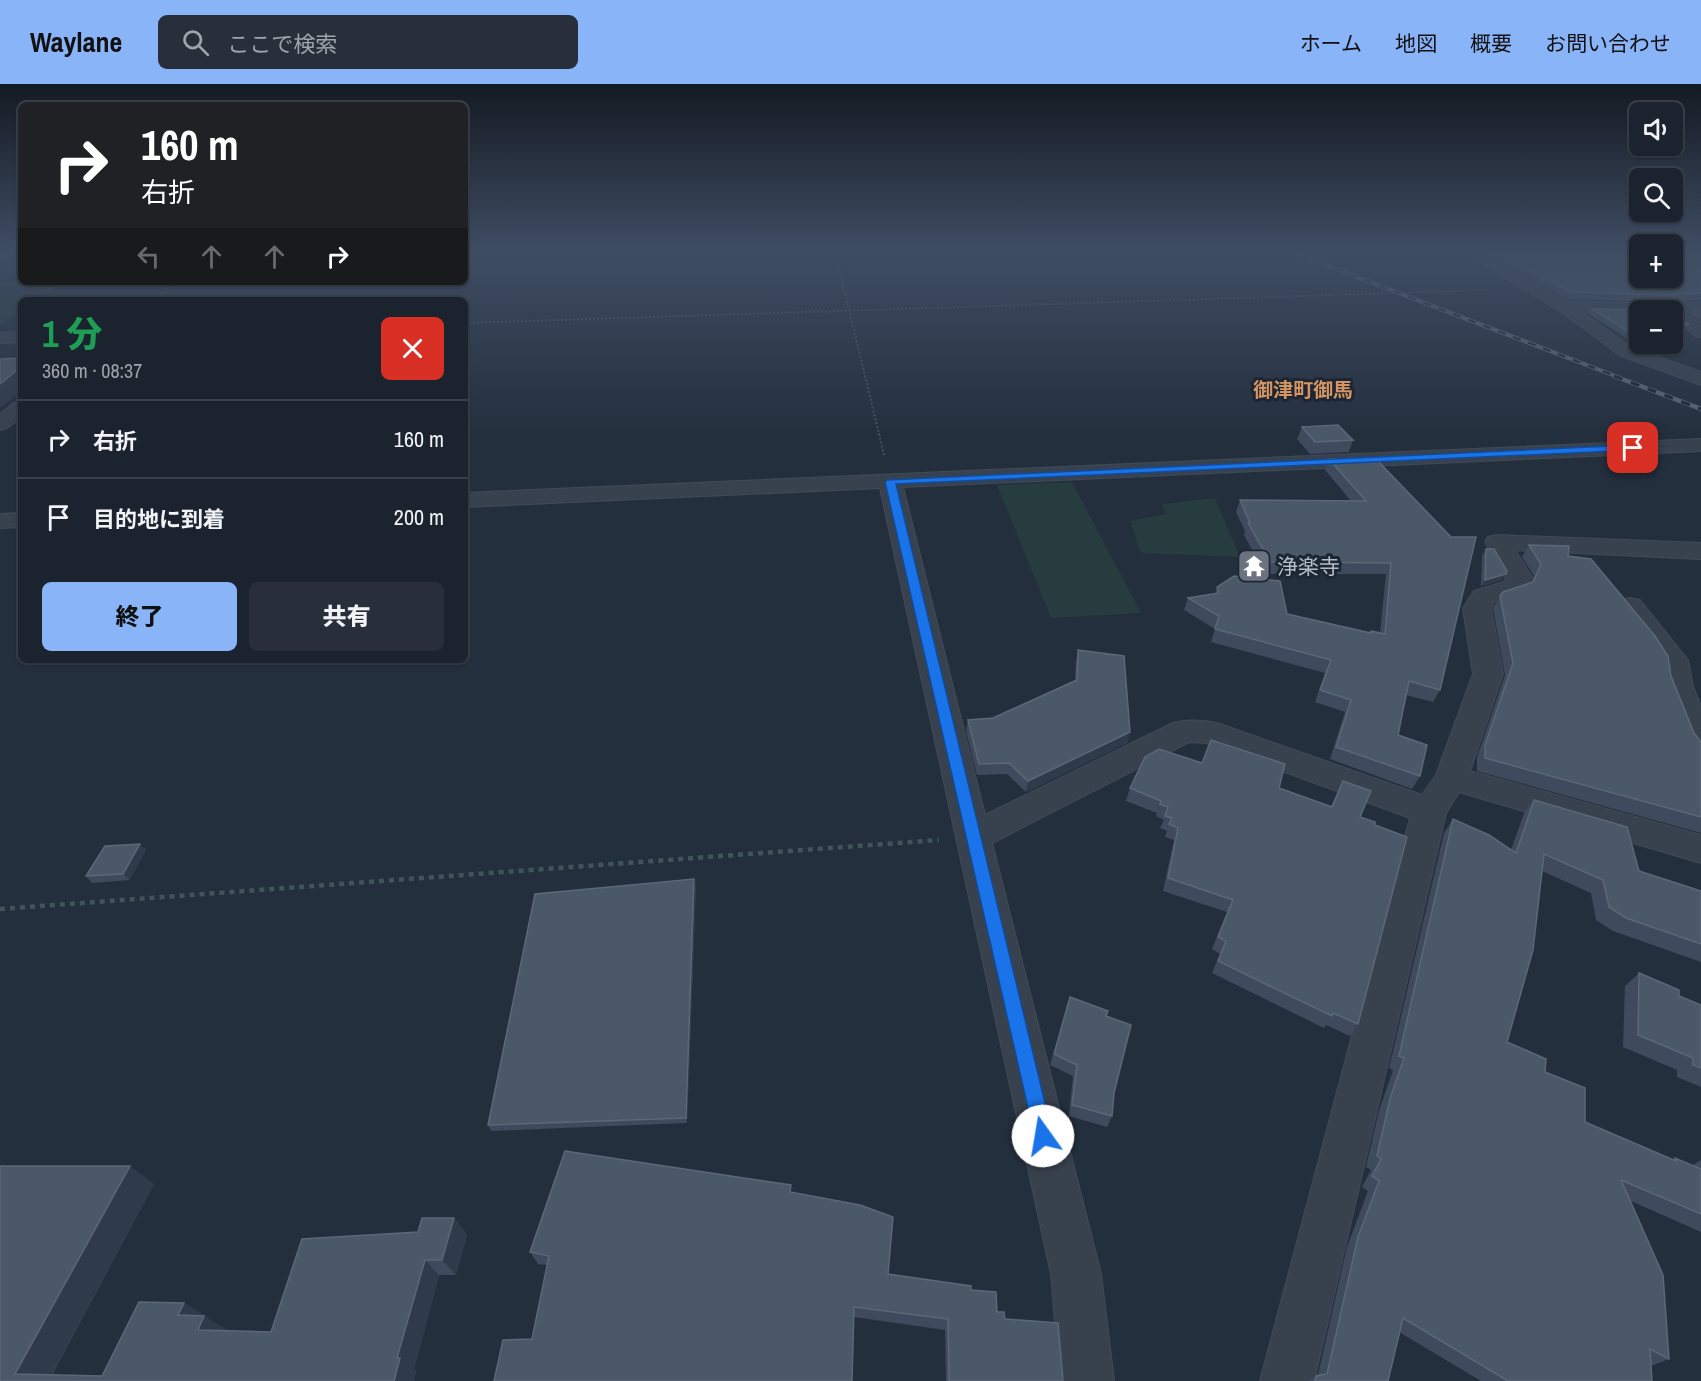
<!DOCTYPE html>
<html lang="ja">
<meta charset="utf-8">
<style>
body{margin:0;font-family:"Archivo Narrow","Noto Sans JP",sans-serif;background:#282f3a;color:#f1f3f6;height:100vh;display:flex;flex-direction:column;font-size:22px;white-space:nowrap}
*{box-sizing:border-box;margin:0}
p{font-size:20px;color:#a0a4aa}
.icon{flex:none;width:33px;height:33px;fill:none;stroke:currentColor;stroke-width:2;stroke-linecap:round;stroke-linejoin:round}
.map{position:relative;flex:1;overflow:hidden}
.panel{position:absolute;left:18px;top:213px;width:450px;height:366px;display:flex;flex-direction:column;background:#1b232e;border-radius:9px;box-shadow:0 2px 4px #0004,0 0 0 2px #39404a}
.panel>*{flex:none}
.banner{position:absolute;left:18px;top:18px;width:450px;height:183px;border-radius:9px;box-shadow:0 2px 4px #0004,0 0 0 2px #39404a;background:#202124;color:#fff;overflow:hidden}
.controls{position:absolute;left:1629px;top:18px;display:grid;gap:12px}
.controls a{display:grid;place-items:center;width:54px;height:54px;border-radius:9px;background:#1b232e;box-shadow:0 2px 4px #0004,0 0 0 2px #39404a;font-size:30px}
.pin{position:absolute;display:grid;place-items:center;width:51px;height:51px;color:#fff;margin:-26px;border-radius:12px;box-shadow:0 3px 9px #0006}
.me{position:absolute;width:66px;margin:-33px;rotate:347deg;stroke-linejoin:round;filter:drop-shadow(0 0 4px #0008)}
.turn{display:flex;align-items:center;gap:21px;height:126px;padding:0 24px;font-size:27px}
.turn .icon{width:78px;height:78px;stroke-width:2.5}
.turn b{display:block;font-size:42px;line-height:51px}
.lanes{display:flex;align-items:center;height:57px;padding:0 24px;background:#0003;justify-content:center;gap:30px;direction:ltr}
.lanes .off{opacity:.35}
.round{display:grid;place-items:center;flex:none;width:63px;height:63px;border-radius:9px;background:#282f3a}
.overview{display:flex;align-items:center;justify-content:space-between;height:102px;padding:0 24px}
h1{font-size:36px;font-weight:800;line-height:45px;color:#1e9e55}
.cta{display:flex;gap:12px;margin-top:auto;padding:12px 24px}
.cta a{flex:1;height:69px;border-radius:9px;background:#8ab4f8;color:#111;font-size:24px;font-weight:800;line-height:69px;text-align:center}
.cta a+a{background:#282f3a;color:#f1f3f6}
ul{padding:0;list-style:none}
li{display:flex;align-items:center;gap:18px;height:78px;padding:0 24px;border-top:2px solid #39404a}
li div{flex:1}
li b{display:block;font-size:22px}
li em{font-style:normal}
header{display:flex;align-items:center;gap:36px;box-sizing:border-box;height:84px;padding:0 30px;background:#8ab4f8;color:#111}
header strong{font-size:28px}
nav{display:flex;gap:33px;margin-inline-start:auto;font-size:21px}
.search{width:420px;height:54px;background:#282f3a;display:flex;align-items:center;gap:15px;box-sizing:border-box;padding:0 21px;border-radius:9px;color:#a0a4aa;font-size:22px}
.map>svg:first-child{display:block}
.green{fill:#263c3f}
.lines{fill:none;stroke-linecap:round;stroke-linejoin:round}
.stream{fill:#17263c;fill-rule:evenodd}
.street-casing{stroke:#414a57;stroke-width:2}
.path-far1{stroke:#3f5557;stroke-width:2;stroke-dasharray:2 2;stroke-linecap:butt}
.path{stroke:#3f5557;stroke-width:4.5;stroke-dasharray:5 5;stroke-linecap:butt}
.street{fill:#38414e;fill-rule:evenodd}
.rail-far1-casing{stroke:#5a6575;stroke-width:4}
.rail-casing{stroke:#5a6575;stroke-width:4.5}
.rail-far1{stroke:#1d2633;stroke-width:2;stroke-dasharray:8;stroke-linecap:butt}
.rail{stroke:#1d2633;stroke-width:3;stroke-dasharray:9;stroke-linecap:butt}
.wall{fill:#3f4b5c}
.shaded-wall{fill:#2f3b4b}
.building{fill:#4b5868;stroke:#5c6777;stroke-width:1.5}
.route{fill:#1a73e8;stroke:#114b97;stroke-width:1.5}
.labels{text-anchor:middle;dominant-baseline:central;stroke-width:6;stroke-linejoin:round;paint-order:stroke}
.far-quarter-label{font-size:20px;font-weight:bold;fill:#d59563;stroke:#1d2633}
.poi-label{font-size:21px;fill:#b4bcc9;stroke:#1d2633;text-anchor:start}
</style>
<header>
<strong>Waylane</strong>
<div class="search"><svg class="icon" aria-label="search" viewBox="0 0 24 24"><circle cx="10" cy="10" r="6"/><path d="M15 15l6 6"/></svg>ここで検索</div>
<nav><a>ホーム</a><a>地図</a><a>概要</a><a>お問い合わせ</a></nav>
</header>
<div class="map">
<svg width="1701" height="1297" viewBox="0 0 1701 1297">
<rect width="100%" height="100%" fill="#242f3e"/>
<g class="green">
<path d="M0 198H64L38 216H21V227L0 241Z"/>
<path d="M1072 398 1141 529 1051 534 997 401Z"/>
<path d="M1215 414 1240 473 1141 469 1130 437 1166 430 1162 420Z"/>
</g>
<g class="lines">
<g class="stream">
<path d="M1457 167H1463L1519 201 1514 202Z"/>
<path d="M1526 207H1530L1560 225 1607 260 1623 269 1618 270 1603 262 1556 227 1526 209Z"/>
</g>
<defs>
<g id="street">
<path d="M1460 167H1478L1567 217 1660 220 1701 218V228L1682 229 1701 238V253L1695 252 1686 243 1672 237V226H1640V229L1582 228 1631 263 1701 288V301L1619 271 1558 226Z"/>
<path d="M21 248V258L0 259V249Z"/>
<path d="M21 317V333L7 344 0 346V330L14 319Z"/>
<path d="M1701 355V367L903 403 985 731 1173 639C1189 635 1204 636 1220 640L1422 711 1436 691 1473 590 1463 524 1474 507 1504 498 1506 493 1485 458 1488 453 1497 451 1701 459V475L1515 466 1532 493 1524 509 1494 518 1491 524 1503 590 1470 687 1701 751V779L1459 708 1446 729 1314 1297H1260L1410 734 1206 659 1189 658 992 759 1101 1190 1114 1297H1060L1051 1190 880 404 465 423V409Z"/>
<path d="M21 429V443L0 444V430Z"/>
<path d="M1630 514 1640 516 1688 576 1693 603 1701 622V671L1690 668 1685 660 1663 603 1660 577 1616 522 1620 516Z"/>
</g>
</defs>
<use href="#street" class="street-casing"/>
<g class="path-far1">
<path d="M835 167 884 371"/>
<path d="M154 216 177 198"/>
<path d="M465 239 1487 206"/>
</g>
<path class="path" d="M0 825 939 756"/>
<use href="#street" class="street"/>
<defs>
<path id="rail-far1" d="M1289 167 1618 293"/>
<path id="rail" d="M1614 292 1701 325"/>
</defs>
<use href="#rail-far1" class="rail-far1-casing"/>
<use href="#rail" class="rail-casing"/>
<use href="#rail-far1" class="rail-far1"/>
<use href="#rail" class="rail"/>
</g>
<g class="wall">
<path d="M1481 167H1701V216L1660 218 1568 215Z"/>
<path d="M1701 223V236L1691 231 1695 224Z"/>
<path d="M1592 225 1674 234 1689 240 1685 246 1682 245 1632 258 1589 230Z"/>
<path d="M1302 343 1353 356 1349 368 1310 370 1297 355Z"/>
<path d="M1375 374 1440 606 1433 618 1406 611 1398 651 1420 692 1412 705 1330 675 1345 628 1315 618 1325 589 1211 558 1215 545 1184 526 1188 514 1215 510 1217 503 1287 530 1370 549 1371 547 1380 549 1386 490H1265L1244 451 1245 447 1236 428 1240 416 1351 417 1325 386 1329 375Z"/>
<path d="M1529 461 1568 472 1671 592 1694 649 1701 658V749L1477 687V673L1505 591 1493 524 1503 508 1531 499 1534 492 1522 473Z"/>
<path d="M1486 465 1502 496 1481 502 1482 472Z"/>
<path d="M1078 566 1130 648 1127 659 1026 708 1007 690 977 691 966 647 968 636 993 634 1075 596 1076 577Z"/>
<path d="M1343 697 1360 733 1358 940 1350 952 1326 941 1324 944 1212 889 1220 870 1212 865 1227 828 1163 807 1174 756 1165 753 1167 747 1160 744 1164 736 1156 732 1157 729 1126 717 1130 704H1279L1331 722Z"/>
<path d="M1534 716 1639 787 1701 807V878L1613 847 1596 836 1591 809 1542 787 1507 958 1545 988 1585 1038 1672 1076 1675 1074 1693 1081 1701 1076V1148L1631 1117 1669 1275 1651 1282 1652 1297H1481L1399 1248 1388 1297H1308L1318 1291 1347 1163 1368 1107 1362 1103 1371 1086 1366 1083 1379 1027 1393 986 1389 984 1444 749 1453 735 1511 766 1524 729Z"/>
<path d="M140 760 146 766 129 796 92 799 86 792Z"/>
<path d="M694 795 696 802 687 1039 491 1047 488 1041Z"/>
<path d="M1639 889 1679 912 1701 921V1003L1677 993V986L1623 963 1625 902Z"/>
<path d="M1070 913 1106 932 1114 1009 1112 1032 1107 1043 1069 1032 1073 992 1050 981Z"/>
<path d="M154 1100 52 1291 102 1292 208 1233 207 1234 227 1246 226 1247 271 1248 418 1148 454 1134 467 1151 456 1191H439L414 1285 416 1287 414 1297H0Z"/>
<path d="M792 1108 888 1190 971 1206 997 1228 1063 1297H946L945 1246 854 1233 532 1255 547 1181 538 1180 530 1168Z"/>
</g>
<g class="shaded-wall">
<path d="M14 167H21V178L0 191V176Z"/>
<path d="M1685 240 1682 245 1672 248V243Z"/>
<path d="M1640 251V256L1632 258 1635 252Z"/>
<path d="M21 277V307L0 324V300Z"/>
<path d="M1506 490 1502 496 1481 502 1485 496Z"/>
<path d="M1130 648 1127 659 1026 708 1028 697Z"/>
<path d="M140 760 146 766 129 796 123 790Z"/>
<path d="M694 795 696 802 687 1039 686 1034Z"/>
<path d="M130 1082 154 1100 48 1297 15 1290Z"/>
<path d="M454 1134 467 1151 456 1191 442 1176Z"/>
<path d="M425 1176 439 1191 414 1285 416 1287 414 1297H394L397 1274Z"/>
<path d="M184 1219 208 1233 207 1234 227 1246 221 1260 198 1246 178 1231Z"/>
</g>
<g class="building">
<path d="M0 167H14L0 176Z"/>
<path d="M1495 167H1640V194H1672V167H1701V209L1664 211 1571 208Z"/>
<path d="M1645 223H1673L1674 234 1689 240H1685L1672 243V226H1640V251L1635 252 1592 225 1643 226Z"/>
<path d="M21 274V277L18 279H21V283L0 300V275Z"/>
<path d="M1338 341 1353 356 1315 358 1302 343Z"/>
<path d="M1375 374 1451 453H1476L1440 606 1409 597 1398 651 1427 661 1420 692 1336 663 1351 616 1320 606 1331 576 1215 545 1219 532 1188 514 1219 509 1217 503 1234 492 1280 497 1287 530 1371 549V547L1385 550 1391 479 1270 478 1248 439H1250L1240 416 1366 417 1329 375Z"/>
<path d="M1529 461 1569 462 1568 472 1591 475 1655 552 1668 572 1671 592 1694 649 1701 658V733L1485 674V661L1513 579 1500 512 1503 508 1533 498 1541 480Z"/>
<path d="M1486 465H1494L1507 487 1506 490 1485 496Z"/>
<path d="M1078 566 1124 572 1130 648 1028 697 1009 679 979 680 968 636 993 634 1077 596Z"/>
<path d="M1211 656 1285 680 1279 704 1332 723 1343 697 1371 707 1360 733 1375 738V741L1407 753 1358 940 1333 929 1332 932 1218 877 1226 857 1218 853 1233 816 1168 794 1178 744 1169 740 1172 734 1165 732 1168 723 1160 720 1161 717 1130 704 1145 673 1159 665 1202 679Z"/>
<path d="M1534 716 1627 743 1639 787 1701 807V860L1626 834 1609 823 1603 796 1544 770 1533 866 1507 958 1546 975 1545 988 1585 1004V1038L1676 1077 1675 1074 1701 1085V1130L1621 1096 1663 1191 1669 1275 1650 1265 1652 1297H1508L1403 1234 1388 1297H1315L1316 1292 1327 1290 1358 1153 1379 1097 1372 1092 1381 1075 1377 1072 1390 1015 1404 974 1399 972 1453 735 1489 751 1516 769Z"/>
<path d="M140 760 123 790 86 792 105 762Z"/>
<path d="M694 795 686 1034 488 1041 535 810Z"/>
<path d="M1639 889 1679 906V912L1701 921V984L1693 981V974L1638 951Z"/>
<path d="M1070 913 1108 927 1106 932 1131 941 1114 1009 1112 1032 1072 1021 1077 981 1054 970Z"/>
<path d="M565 1067 791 1101 790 1108 860 1121 893 1133 888 1190 971 1202V1206L996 1208 997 1228H1004L1005 1235 1058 1239 1063 1297H949L948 1235 854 1223 852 1297H494L503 1256 532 1255 549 1172 530 1168Z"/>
<path d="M0 1082H130L15 1290 102 1292 139 1218 184 1219 178 1231 204 1232 198 1246 271 1248 302 1155 418 1148 422 1134H454L442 1176H425L397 1274H400L394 1297H0Z"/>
</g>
<linearGradient id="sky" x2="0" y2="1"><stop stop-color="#141a22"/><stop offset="0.48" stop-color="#3f4d63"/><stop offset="1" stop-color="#3f4d63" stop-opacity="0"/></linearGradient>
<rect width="1701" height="349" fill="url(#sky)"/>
<path class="route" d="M1633 361 1636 362V366L896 400 1053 1052 1050 1059 1043 1062 1036 1059 885 398 887 396Z"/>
<defs>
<symbol id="temple-square" viewBox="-11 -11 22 22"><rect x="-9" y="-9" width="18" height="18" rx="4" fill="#6b7280" stroke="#1d2633"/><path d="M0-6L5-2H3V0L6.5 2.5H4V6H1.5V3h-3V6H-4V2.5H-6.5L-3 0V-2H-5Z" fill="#fff"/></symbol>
</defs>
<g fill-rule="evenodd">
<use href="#temple-square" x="1235" y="463" width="38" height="38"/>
</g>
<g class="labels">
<g class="far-quarter-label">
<text x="1303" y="305">御津町御馬</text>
</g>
<g class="poi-label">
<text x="1277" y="482">浄楽寺</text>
</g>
</g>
</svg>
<div class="controls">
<a><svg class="icon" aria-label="sound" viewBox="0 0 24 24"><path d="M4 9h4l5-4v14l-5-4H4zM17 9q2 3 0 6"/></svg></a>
<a><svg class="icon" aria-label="search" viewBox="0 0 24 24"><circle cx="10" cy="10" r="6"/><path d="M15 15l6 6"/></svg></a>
<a>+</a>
<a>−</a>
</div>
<div class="pin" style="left:1633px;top:364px;background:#d93025"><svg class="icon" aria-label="arrive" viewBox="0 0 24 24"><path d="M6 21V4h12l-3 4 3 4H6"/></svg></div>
<svg class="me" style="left:1043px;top:1052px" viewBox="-20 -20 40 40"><circle r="19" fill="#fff"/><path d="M0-13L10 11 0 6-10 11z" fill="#1a73e8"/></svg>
<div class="banner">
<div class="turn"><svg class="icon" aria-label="right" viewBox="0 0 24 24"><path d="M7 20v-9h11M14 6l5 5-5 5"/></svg><div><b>160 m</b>右折</div></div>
<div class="lanes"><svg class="icon off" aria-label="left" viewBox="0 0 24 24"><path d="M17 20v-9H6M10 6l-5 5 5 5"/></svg><svg class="icon off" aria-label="ahead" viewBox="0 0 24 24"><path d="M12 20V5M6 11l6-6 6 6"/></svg><svg class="icon off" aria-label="ahead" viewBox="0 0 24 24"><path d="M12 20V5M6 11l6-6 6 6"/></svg><svg class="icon" aria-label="right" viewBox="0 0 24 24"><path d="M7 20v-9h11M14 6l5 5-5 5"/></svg></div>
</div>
<section class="panel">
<div class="overview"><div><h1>1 分</h1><p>360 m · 08:37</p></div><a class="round" style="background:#d93025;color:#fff"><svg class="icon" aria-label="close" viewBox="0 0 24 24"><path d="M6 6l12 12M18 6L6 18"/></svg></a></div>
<ul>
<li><svg class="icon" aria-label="right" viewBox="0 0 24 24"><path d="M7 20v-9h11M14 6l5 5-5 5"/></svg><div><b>右折</b></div><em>160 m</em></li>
<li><svg class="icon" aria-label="arrive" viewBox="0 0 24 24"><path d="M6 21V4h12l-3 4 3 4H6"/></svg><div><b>目的地に到着</b></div><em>200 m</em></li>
</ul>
<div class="cta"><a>終了</a><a>共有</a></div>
</section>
</div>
